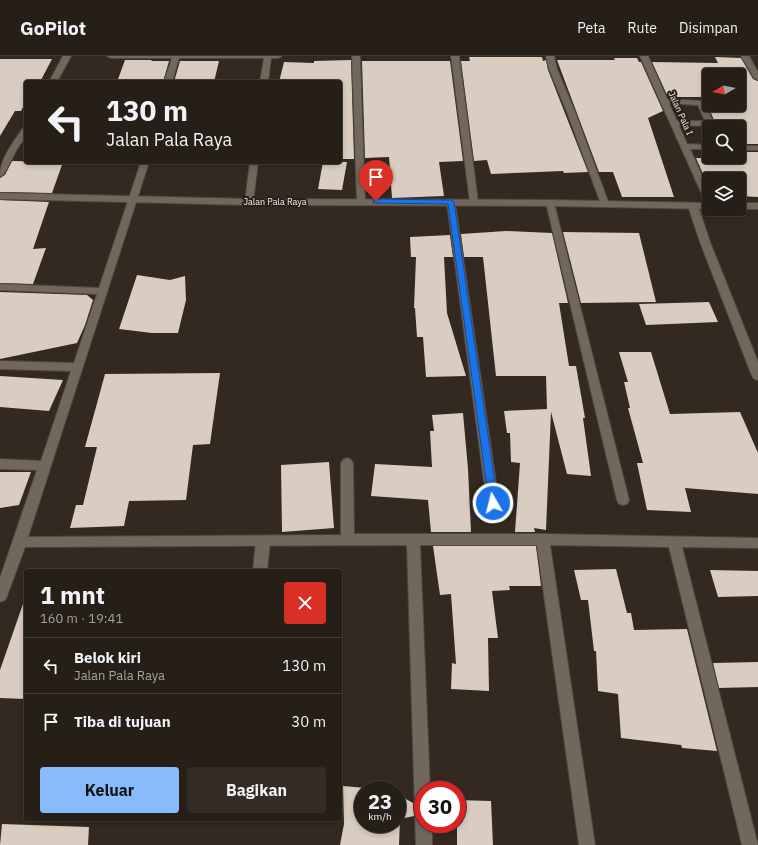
<!DOCTYPE html>
<html lang="id">
<meta charset="utf-8">
<style>
body{margin:0;font-family:"IBM Plex Sans",sans-serif;background:#322c25;color:#f1f3f6;height:100vh;display:flex;flex-direction:column;font-size:15px;white-space:nowrap}
*{box-sizing:border-box;margin:0}
p{font-size:13px;color:#a4a2a2}
.icon{flex:none;width:22px;height:22px;fill:none;stroke:currentColor;stroke-width:2;stroke-linecap:round;stroke-linejoin:round}
.map{position:relative;flex:1;overflow:hidden}
.side{position:absolute;left:24px;top:513px;width:318px;height:252px;display:flex;flex-direction:column;background:#261f18;border-radius:4px;box-shadow:0 2px 6px #0003,0 0 0 1px #423d37}
.side>*{flex:none}
.banner{position:absolute;left:24px;top:24px;width:318px;height:84px;border-radius:4px;box-shadow:0 2px 6px #0003,0 0 0 1px #423d37;background:#261f18;color:#f1f3f6;overflow:hidden}
.needle{width:26px;rotate:260deg}
.fabs{position:absolute;left:702px;top:12px;display:grid;gap:8px}
.fabs a{display:grid;place-items:center;width:44px;height:44px;border-radius:4px;background:#261f18;box-shadow:0 2px 6px #0003,0 0 0 1px #423d37;font-size:20px}
.speed{position:absolute;left:354px;top:725px;display:flex;gap:8px;font-size:20px;font-weight:700;text-align:center}
.speed>*{display:grid;place-content:center;width:52px;height:52px;border-radius:50%;background:#261f18;box-shadow:0 2px 6px #0003,0 0 0 1px #423d37;line-height:1}
.speed small{font-size:10px;font-weight:400}
.speed .limit{border:6px solid #d22;background:#fff;color:#111}
.pin{position:absolute;display:grid;place-items:center;width:34px;height:34px;color:#fff;margin:-41px -17px;border-radius:50% 50% 50% 0;rotate:-45deg;box-shadow:0 0 4px #0007}
.pin .icon{rotate:45deg}
.me{position:absolute;width:44px;margin:-22px;rotate:352deg;stroke-linejoin:round;filter:drop-shadow(0 0 3px #0008)}
.turn{display:flex;align-items:center;gap:14px;height:84px;padding:0 16px;font-size:18px}
.turn .icon{width:52px;height:52px;stroke-width:2.5}
.turn b{display:block;font-size:28px;line-height:34px}
.round{display:grid;place-items:center;flex:none;width:42px;height:42px;border-radius:4px;background:#322c25}
.head{display:flex;align-items:center;justify-content:space-between;height:68px;padding:0 16px}
h1{font-size:24px;font-weight:700;line-height:30px}
.primary-button{display:flex;gap:8px;margin-top:auto;padding:8px 16px}
.primary-button a{flex:1;height:46px;border-radius:4px;background:#87bbfb;color:#111;font-size:16px;font-weight:700;line-height:46px;text-align:center}
.primary-button a+a{background:#322c25;color:#f1f3f6}
ul{padding:0;list-style:none}
li{display:flex;align-items:center;gap:12px;height:56px;padding:0 16px;border-top:1px solid #423d37}
li div{flex:1}
li b{display:block;font-size:15px}
li em{font-style:normal}
header{display:flex;align-items:center;gap:24px;box-sizing:border-box;height:56px;padding:0 20px;background:#261f18;border-bottom:1px solid #423d37}
header strong{font-size:19px}
nav{display:flex;gap:22px;margin-inline-start:auto;font-size:14px}
.map>svg:first-child{display:block}
.building{fill:#d9ccc0;fill-rule:evenodd}
.lines{fill:none;stroke-linecap:round;stroke-linejoin:round}
.lane-casing{stroke:#50483f;stroke-width:2}
.street-casing{stroke:#50483f;stroke-width:2}
.secondary-casing{stroke:#50483f;stroke-width:2}
.lane{fill:#72675d;fill-rule:evenodd}
.street{fill:#72675d;fill-rule:evenodd}
.secondary{fill:#72675d;fill-rule:evenodd}
.route{fill:#1a73e8;stroke:#114b97}
.labels{text-anchor:middle;dominant-baseline:central;stroke-width:4;stroke-linejoin:round;paint-order:stroke}
.far-street-label{font-size:9px;fill:#f9f2ec;stroke:#292017}
</style>
<header>
<strong>GoPilot</strong>
<nav><a>Peta</a><a>Rute</a><a>Disimpan</a></nav>
</header>
<div class="map">
<svg width="758" height="789" viewBox="0 0 758 789">
<rect width="100%" height="100%" fill="#332920"/>
<g class="building">
<path d="M469 1H542L543 5 546 4 548 14 588 116 564 117 563 115 491 118 487 104 474 105 461 5H470Z"/>
<path d="M715 1 741 2 753 23 758 25V88H739V71H717L704 41H668L652 6 718 7ZM709 19H739V49H709Z"/>
<path d="M614 2H637L639 6H641L663 55 648 62 674 141H622L613 116H599L557 4H615Z"/>
<path d="M0 3H52L40 26H26V45L21 55H15L0 80Z"/>
<path d="M125 4H152L151 5H169L163 26H117Z"/>
<path d="M351 4 354 103H340V26H279L284 6 314 7V5Z"/>
<path d="M180 5H219L214 26H174Z"/>
<path d="M362 5H450L463 105 439 106 444 140 392 142 389 101 365 102Z"/>
<path d="M739 96H758V141L739 140V123H709V131L696 102H731L730 101H739Z"/>
<path d="M12 105 63 106 52 137 0 136V122L5 119Z"/>
<path d="M323 106H347L342 134 318 133Z"/>
<path d="M0 144 49 146 33 193 46 192 33 228 0 227Z"/>
<path d="M506 175 552 177 568 247H559L569 310H576L585 362H583L591 420 567 418 551 356 546 474 534 472 535 476H515L520 407 511 406 510 377H507L504 355 547 353 546 320H496L483 201H464L461 178Z"/>
<path d="M563 176 639 177 656 246 581 247Z"/>
<path d="M450 179 453 201H444L447 257 466 320 426 321 423 281H417L415 252H414L416 201H411L410 181Z"/>
<path d="M137 219 170 224 185 220 186 244 178 277H152L119 273Z"/>
<path d="M0 236 87 239 93 244 85 269 77 287 0 303Z"/>
<path d="M709 246 718 266 646 269 639 248Z"/>
<path d="M619 296H651L670 358 740 356 758 397V438L685 432 691 456 647 454 637 407H643L628 352H630L624 326H628Z"/>
<path d="M220 317 210 388 193 389 186 444 129 445 124 470 70 472 76 449H83L97 391H85L105 318Z"/>
<path d="M0 320 63 324 49 355 0 351Z"/>
<path d="M463 357 468 413 471 476H431L428 444 371 440 375 408 432 411 430 375H434L432 359Z"/>
<path d="M329 406 334 472 282 476 281 409Z"/>
<path d="M0 416H31L19 449 0 452Z"/>
<path d="M433 490H536L541 530H509L510 534 492 535 498 582H488L489 635 451 633 452 607 456 608 451 538 440 539Z"/>
<path d="M616 513 627 557H631L634 574 687 573 717 695 682 692 681 689 621 682 618 638 598 635 596 595H594L588 544H581L574 514Z"/>
<path d="M710 514 758 515V540L718 541Z"/>
<path d="M23 548 26 549V643L0 642V614Z"/>
<path d="M758 606V631L719 632 713 607Z"/>
<path d="M343 730 390 734H363V768H397V738L413 747 414 760 400 763 399 789H340L344 768Z"/>
<path d="M457 744 491 745 493 789H457Z"/>
<path d="M2 768 89 771 88 789H0Z"/>
</g>
<g class="lines">
<defs>
<g id="lane">
<path d="M661 43 704 45 713 66 705 70 671 69V65H705L698 49 664 47H661Z"/>
<path d="M263 480 268 481 270 485 267 515H253L256 485 258 481Z"/>
</g>
<g id="street">
<path d="M63 0H71L57 26H49Z"/>
<path d="M107 0H282L278 2H271L268 26H260L264 2H179L172 26H164L172 2H111Z"/>
<path d="M352 0H360L365 145 361 148 357 145Z"/>
<path d="M451 0H459L478 146 474 149 470 146Z"/>
<path d="M546 0H554L557 13 575 56 609 148 608 150H602L601 148 567 56 549 13Z"/>
<path d="M640 0H648L687 88 709 89V93H690L709 135V148L705 145Z"/>
<path d="M741 0H749L758 16V24L754 22Z"/>
<path d="M23 72H26V80L17 93 4 118 0 121C0 102 13 87 23 72Z"/>
<rect x="739" y="90" width="19" height="4"/>
<path d="M141 106H149L28 481 341 479V407L343 404 347 402 351 404 353 407 354 478H543L758 482V492L682 491 758 789H742L669 491 550 489 595 789H579L537 489H420L430 734H423V768H432V789H416L407 489 25 491 7 540 5 544 0 546V522L37 414 0 413V403L41 405 71 315 0 313V305L74 307 97 238 0 234V228L99 232Z"/>
<path d="M250 106H258L253 146 249 149 245 146Z"/>
<path d="M451 144 455 147 499 447 497 451 493 452 489 451 487 447 447 147Z"/>
<path d="M550 144 554 147 629 444 627 448 623 449 619 448 617 444 546 147Z"/>
<path d="M693 147 698 150 710 186 758 306V324L754 323 752 320 700 186 688 150Z"/>
</g>
<g id="secondary">
<path d="M0 137 249 143 550 144 709 147V153L550 150 249 149 0 143Z"/>
<rect x="739" y="147" width="19" height="6"/>
</g>
</defs>
<use href="#lane" class="lane-casing"/>
<use href="#street" class="street-casing"/>
<use href="#secondary" class="secondary-casing"/>
<use href="#lane" class="lane"/>
<use href="#street" class="street"/>
<use href="#secondary" class="secondary"/>
</g>
<path class="route" d="M376 143 451 144 454 146 498 447 497 449H490L489 447 448 148 374 147 373 145Z"/>
<g class="labels">
<g class="far-street-label">
<text transform="translate(681 57) rotate(66)">Jalan Pala I</text>
<text x="275" y="145">Jalan Pala Raya</text>
</g>
</g>
</svg>
<div class="fabs">
<a><svg class="needle" viewBox="-14 -14 28 28"><path d="M0-13l5 13h-10z" fill="#e53935"/><path d="M0 13l5-13h-10z" fill="#a4a2a2"/></svg></a>
<a><svg class="icon" aria-label="search" viewBox="0 0 24 24"><circle cx="10" cy="10" r="6"/><path d="M15 15l6 6"/></svg></a>
<a><svg class="icon" aria-label="layers" viewBox="0 0 24 24"><path d="M12 4l9 5-9 5-9-5zM3 14l9 5 9-5"/></svg></a>
</div>
<div class="speed"><div>23<small>km/h</small></div><div class="limit">30</div></div>
<div class="pin" style="left:376px;top:145px;background:#d93025"><svg class="icon" aria-label="arrive" viewBox="0 0 24 24"><path d="M6 21V4h12l-3 4 3 4H6"/></svg></div>
<svg class="me" style="left:493px;top:447px" viewBox="-20 -20 40 40"><circle r="17" fill="#1a73e8" stroke="#fff" stroke-width="3"/><path d="M0-11L8 9 0 5-8 9z" fill="#fff"/></svg>
<div class="banner">
<div class="turn"><svg class="icon" aria-label="left" viewBox="0 0 24 24"><path d="M17 20v-9H6M10 6l-5 5 5 5"/></svg><div><b>130 m</b>Jalan Pala Raya</div></div>
</div>
<section class="side">
<div class="head"><div><h1>1 mnt</h1><p>160 m · 19:41</p></div><a class="round" style="background:#d93025;color:#fff"><svg class="icon" aria-label="close" viewBox="0 0 24 24"><path d="M6 6l12 12M18 6L6 18"/></svg></a></div>
<ul>
<li><svg class="icon" aria-label="left" viewBox="0 0 24 24"><path d="M17 20v-9H6M10 6l-5 5 5 5"/></svg><div><b>Belok kiri</b><p>Jalan Pala Raya</p></div><em>130 m</em></li>
<li><svg class="icon" aria-label="arrive" viewBox="0 0 24 24"><path d="M6 21V4h12l-3 4 3 4H6"/></svg><div><b>Tiba di tujuan</b></div><em>30 m</em></li>
</ul>
<div class="primary-button"><a>Keluar</a><a>Bagikan</a></div>
</section>
</div>
